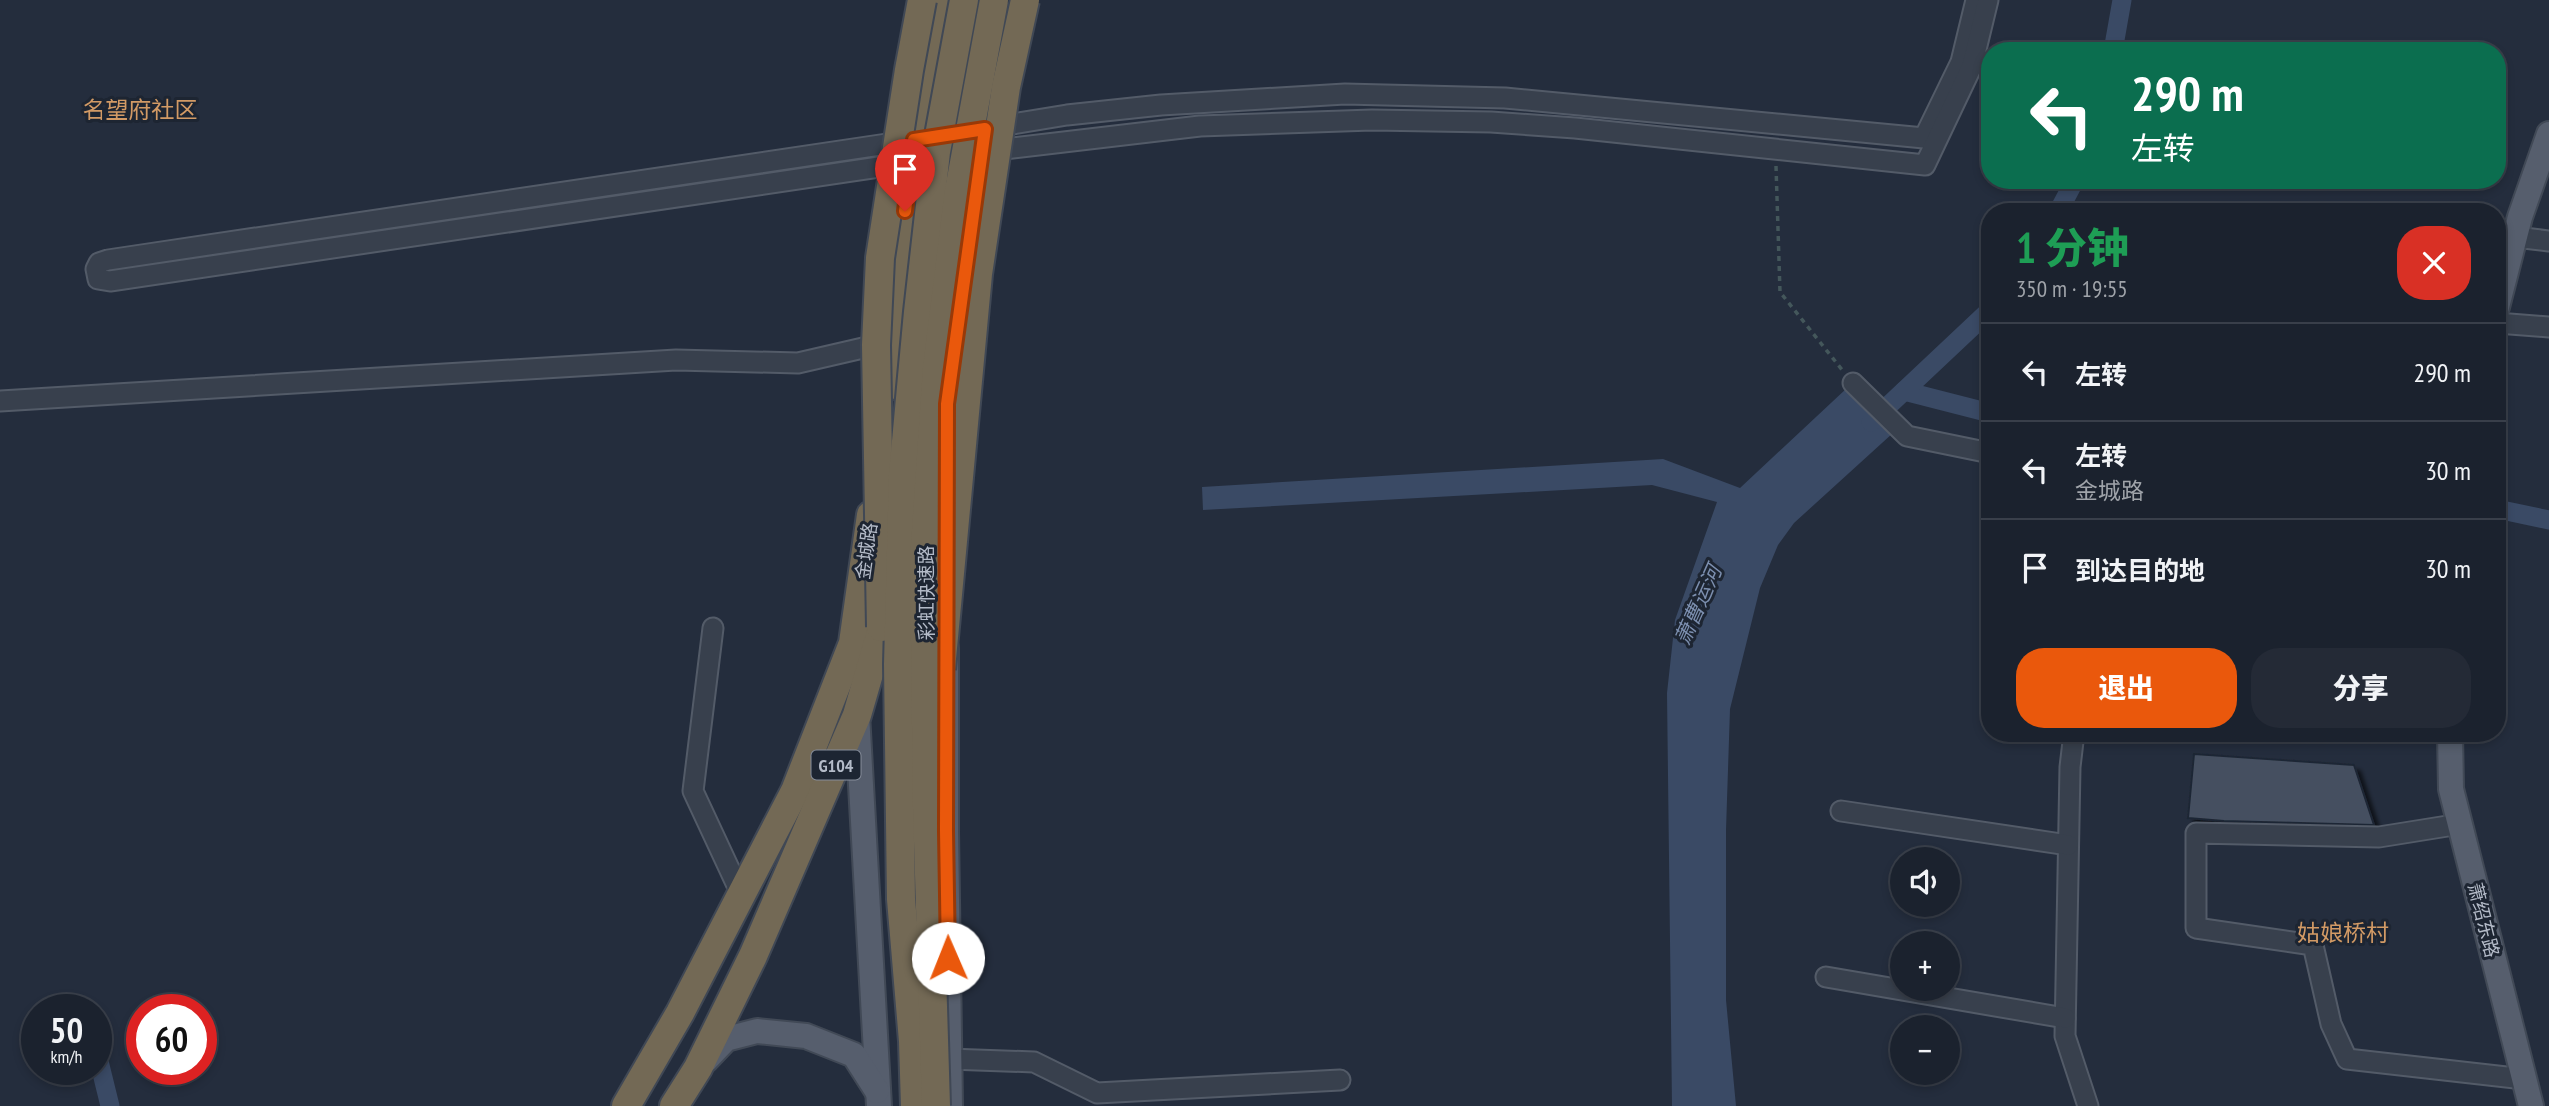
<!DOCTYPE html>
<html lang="zh">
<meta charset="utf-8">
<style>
body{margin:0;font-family:"PT Sans Narrow","Noto Sans SC",sans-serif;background:#242a36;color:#f1f3f6;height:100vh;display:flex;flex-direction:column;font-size:26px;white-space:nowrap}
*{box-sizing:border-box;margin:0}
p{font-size:23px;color:#a0a4aa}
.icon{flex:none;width:38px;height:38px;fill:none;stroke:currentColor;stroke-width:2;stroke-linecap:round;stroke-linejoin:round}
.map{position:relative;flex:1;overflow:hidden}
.panel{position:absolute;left:1981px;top:203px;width:525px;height:539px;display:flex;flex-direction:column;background:#1b222e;border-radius:28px;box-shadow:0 4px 10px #0003,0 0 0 2px #393f4a}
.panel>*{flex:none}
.top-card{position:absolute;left:1981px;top:42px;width:525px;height:147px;border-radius:28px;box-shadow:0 4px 10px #0003,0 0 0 2px #393f4a;background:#0b6e4f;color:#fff;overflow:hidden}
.fabs{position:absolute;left:1890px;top:847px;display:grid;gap:14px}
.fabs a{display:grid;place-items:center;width:70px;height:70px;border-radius:50%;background:#1b222e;box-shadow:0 4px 10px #0003,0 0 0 2px #393f4a;font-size:35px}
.speed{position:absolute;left:21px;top:994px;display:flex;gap:14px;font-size:35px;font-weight:700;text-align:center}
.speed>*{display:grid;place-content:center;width:91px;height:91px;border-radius:50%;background:#1b222e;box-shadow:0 4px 10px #0003,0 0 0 2px #393f4a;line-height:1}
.speed small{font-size:18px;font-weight:400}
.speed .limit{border:10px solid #d22;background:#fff;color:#111}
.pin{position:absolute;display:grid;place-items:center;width:60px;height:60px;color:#fff;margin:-72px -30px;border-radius:50% 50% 50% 0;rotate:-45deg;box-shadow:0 0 7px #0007}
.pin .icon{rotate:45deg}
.me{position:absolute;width:77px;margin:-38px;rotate:359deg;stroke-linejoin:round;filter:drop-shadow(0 0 5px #0008)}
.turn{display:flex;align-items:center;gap:24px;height:147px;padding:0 35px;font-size:32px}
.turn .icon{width:91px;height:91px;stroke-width:2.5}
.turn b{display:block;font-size:49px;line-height:60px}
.round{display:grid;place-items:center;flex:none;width:74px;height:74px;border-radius:28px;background:#242a36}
.headline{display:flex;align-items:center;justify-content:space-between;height:119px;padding:0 35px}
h1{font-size:42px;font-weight:800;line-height:52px;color:#1e9e55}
.cta{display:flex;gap:14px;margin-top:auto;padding:14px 35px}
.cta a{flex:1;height:80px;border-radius:28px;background:#ea580c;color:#fff;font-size:28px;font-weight:800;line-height:80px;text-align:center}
.cta a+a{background:#242a36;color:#f1f3f6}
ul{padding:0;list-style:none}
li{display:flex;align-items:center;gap:21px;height:98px;padding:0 35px;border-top:2px solid #393f4a}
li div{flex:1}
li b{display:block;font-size:26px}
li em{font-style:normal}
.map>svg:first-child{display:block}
.water{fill:#3a4a65}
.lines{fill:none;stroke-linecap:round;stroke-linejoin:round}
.canal{stroke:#3a4a65;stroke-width:19}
.building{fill:#455061;stroke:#1f2734;stroke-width:2;filter:url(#shadow)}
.minor-casing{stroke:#535b68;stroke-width:23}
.major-casing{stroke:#414956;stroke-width:28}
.highway-casing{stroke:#404855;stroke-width:32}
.path{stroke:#44575b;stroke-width:3.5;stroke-dasharray:5 5;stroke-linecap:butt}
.minor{stroke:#38404d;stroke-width:19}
.major{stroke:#565e6d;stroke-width:24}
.highway{stroke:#736955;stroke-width:28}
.highway-bridge-casing{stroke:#404855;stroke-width:32;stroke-linecap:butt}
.highway-bridge{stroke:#736955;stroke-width:28}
.route-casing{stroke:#983908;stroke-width:18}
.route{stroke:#ea580c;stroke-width:12}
.labels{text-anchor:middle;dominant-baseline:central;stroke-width:6;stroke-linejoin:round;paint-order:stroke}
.shield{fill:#1d2532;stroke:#878e9b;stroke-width:2}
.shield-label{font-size:18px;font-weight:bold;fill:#b4bbc8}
.street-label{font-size:19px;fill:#b4bbc8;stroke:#1d2532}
.water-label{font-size:21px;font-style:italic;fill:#7c8faf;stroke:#1d2532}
.quarter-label{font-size:23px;fill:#d29a65;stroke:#1d2532}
</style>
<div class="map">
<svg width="2549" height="1106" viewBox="0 0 2549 1106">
<defs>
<filter id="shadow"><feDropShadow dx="6" dy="6" stdDeviation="2" flood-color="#0009"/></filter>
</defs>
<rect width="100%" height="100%" fill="#242d3d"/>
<path class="water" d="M1847 388 1893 433 1794 523 1778 545 1760 588 1730 709 1726 830V1000L1736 1106H1672L1667 693 1675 620 1717 502 1652 485 1203 510 1202 487 1663 459 1740 488Z"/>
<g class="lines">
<g class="canal">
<path d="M2113 51 2122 0"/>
<path d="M2058 212 2075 180"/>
<path d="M1904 391 1990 413"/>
<path d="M1871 422 1990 310"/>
<path d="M2497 509 2549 520"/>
<path d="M96 1049 110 1106"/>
</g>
</g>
<path class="building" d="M2194 754 2354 765 2374 825 2224 821 2188 818Z"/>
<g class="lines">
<defs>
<g id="minor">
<path d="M988 128 1067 115 1161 105 1345 94 1505 98 1924 138 1961 62 1976 0"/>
<path d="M987 151 1200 126 1372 120 1491 122 1575 128 1925 165 1972 66 1988 0"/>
<path d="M906 163 110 281 98 279 96 269 99 263 108 260 907 141"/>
<path d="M2515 237 2549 241"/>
<path d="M2497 323 2549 327"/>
<path d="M1853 383 1907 436 1990 453"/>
<path d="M0 401 676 360 798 363 876 345"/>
<path d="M713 628 693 791 741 894"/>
<path d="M2074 733 2070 767 2065 1036 2088 1106"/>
<path d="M1841 811 2068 845"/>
<path d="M2460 824 2379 837 2196 833V928L2313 945 2331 1024 2347 1059 2524 1079"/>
<path d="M1826 977 2065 1018"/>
<path d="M949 1059 1034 1062 1097 1093 1340 1080"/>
</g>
<g id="major">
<path d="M2497 307 2520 217 2549 134"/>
<path d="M947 489V404"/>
<path d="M946 648V831L950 1106"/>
<path d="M857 714 879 1106"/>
<path d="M2450 733 2451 789 2531 1106"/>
<path d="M706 1060 726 1039 757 1031 806 1036 854 1055 877 1091"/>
</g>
<g id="highway">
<path d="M977 190 995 78"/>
<path d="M886 387 910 163 946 0"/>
<path d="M943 418 947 404 966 265"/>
<path d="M626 1106 680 1013 795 791 853 643 871 515"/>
<path d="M674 1106 698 1068 753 956 857 715 889 605"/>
</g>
</defs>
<use href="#minor" class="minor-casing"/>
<use href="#major" class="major-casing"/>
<use href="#highway" class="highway-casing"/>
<path class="path" d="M1776 166 1780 292 1843 371"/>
<use href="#minor" class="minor"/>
<use href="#major" class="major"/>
<use href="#highway" class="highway"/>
<defs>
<g id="highway-bridge">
<path d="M881 627 876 345 880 258 909 70 922 0"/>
<path d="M941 669 978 274 1006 87 1025 0"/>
<path d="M915 1106 913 1041 901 899 898 664 903 474 918 312 936 152 964 0"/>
<path d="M936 1106 927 808 924 559 937 368 959 190 994 0"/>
</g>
</defs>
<use href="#highway-bridge" class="highway-bridge-casing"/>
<use href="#highway-bridge" class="highway-bridge"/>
</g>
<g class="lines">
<defs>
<path id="route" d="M905 211 914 140 985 129 947 404 946 831 948 958"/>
</defs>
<use href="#route" class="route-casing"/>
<use href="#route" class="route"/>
</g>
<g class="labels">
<rect class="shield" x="811.5" y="750.5" width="49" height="29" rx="5"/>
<g class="shield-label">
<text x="836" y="765">G104</text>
</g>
<g class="street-label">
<text transform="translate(866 551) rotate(-82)">金城路</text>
<text transform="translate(926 593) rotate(-90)">彩虹快速路</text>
<text transform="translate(2484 920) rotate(76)">萧绍东路</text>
</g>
<g class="water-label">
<text transform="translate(1698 605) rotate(-66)">萧曹运河</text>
</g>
<g class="quarter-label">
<text x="140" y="109">名望府社区</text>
<text x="2343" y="932">姑娘桥村</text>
</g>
</g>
</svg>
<div class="fabs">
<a><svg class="icon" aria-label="sound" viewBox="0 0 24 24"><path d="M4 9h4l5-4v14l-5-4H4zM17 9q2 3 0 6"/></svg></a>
<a>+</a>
<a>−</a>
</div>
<div class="speed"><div>50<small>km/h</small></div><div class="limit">60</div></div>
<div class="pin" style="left:905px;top:211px;background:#d93025"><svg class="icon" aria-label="arrive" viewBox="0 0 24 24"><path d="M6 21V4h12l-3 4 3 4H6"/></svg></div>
<svg class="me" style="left:948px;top:958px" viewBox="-20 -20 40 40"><circle r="19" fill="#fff"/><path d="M0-13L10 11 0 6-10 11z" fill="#ea580c"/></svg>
<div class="top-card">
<div class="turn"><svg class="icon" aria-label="left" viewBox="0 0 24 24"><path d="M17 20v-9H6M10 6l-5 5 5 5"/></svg><div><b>290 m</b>左转</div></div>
</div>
<section class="panel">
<div class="headline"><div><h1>1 分钟</h1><p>350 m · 19:55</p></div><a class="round" style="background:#d93025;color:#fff"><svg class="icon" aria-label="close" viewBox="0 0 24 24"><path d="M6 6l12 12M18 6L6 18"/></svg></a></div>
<ul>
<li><svg class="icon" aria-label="left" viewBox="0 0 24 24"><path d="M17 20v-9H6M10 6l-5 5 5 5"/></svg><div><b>左转</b></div><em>290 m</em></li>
<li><svg class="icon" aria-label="left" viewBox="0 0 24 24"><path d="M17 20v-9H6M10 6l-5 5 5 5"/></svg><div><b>左转</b><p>金城路</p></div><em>30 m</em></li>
<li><svg class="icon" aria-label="arrive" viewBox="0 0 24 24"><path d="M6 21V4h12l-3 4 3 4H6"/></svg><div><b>到达目的地</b></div><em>30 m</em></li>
</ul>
<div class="cta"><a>退出</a><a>分享</a></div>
</section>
</div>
